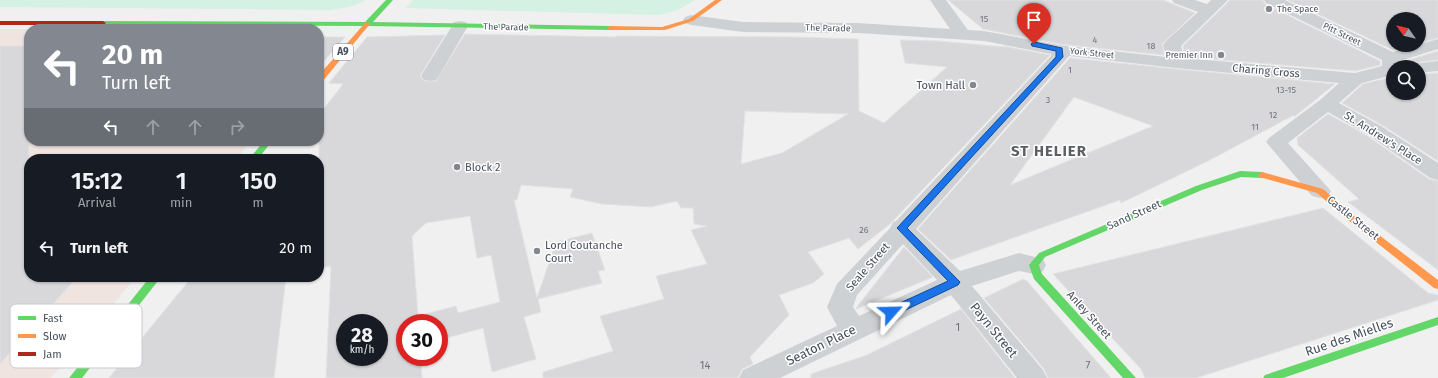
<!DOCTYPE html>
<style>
body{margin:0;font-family:"Fira Sans",sans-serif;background:#242831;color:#f1f3f6;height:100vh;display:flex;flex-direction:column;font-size:15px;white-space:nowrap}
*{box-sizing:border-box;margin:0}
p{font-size:13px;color:#9ea1a6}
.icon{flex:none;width:22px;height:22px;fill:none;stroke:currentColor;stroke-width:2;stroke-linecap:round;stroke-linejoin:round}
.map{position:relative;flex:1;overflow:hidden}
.panel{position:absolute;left:24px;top:154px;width:300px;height:128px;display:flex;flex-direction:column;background:#171b24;border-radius:16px;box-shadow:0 1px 3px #0004}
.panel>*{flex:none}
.banner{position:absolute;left:24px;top:24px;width:300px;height:122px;border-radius:16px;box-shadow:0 1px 3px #0004;background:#828790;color:#fff;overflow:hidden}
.needle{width:26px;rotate:304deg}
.tools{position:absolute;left:1386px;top:12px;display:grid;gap:8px}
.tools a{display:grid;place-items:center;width:40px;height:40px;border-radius:50%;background:#171b24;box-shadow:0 1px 3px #0004;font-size:20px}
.speed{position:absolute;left:336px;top:314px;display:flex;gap:8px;font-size:20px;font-weight:700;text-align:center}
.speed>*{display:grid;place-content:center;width:52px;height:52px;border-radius:50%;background:#171b24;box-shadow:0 1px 3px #0004;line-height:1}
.speed small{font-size:10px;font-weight:400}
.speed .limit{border:6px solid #d22;background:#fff;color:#111}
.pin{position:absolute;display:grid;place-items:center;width:34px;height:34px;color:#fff;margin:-41px -17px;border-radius:50% 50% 50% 0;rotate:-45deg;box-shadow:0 0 4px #0007}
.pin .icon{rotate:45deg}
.me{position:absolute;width:44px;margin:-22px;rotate:65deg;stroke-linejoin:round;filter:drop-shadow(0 0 3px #0008)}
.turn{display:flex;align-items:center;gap:14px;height:84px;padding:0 12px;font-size:18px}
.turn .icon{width:52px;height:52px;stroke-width:2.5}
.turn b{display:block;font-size:28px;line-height:34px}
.lanes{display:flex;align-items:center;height:38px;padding:0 12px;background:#0003;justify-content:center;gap:20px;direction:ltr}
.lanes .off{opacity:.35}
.eta{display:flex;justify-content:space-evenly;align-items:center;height:68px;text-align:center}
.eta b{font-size:24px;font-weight:600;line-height:28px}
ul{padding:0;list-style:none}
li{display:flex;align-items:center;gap:12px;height:52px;padding:0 12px}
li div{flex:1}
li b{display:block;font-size:15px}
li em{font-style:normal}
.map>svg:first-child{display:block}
.medical{fill:#f0e4e1}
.green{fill:#d4f1e3}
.building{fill:#d8d8db;stroke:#e2e2e3;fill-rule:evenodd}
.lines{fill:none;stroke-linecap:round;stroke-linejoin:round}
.street{fill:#ced1d4;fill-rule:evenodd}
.fast{fill:#63d668;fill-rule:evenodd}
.slow{fill:#ff974d;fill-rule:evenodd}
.jam{fill:#b3261e;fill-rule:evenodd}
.route{fill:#1a73e8;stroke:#114b97}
.poi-dot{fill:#828790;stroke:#fff;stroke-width:1.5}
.labels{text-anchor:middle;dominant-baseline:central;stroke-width:3;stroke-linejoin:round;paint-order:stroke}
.far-poi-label{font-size:9px;fill:#464f5d;stroke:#fff;text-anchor:start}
.number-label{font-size:9px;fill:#6c737e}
.far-street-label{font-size:9px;fill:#464f5d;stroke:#fff}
.shield{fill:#fff;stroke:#7e848e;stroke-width:1}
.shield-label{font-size:10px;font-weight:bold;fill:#464f5d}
.street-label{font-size:11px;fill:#464f5d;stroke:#fff}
.poi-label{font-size:11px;fill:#464f5d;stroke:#fff;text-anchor:start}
.near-number-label{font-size:11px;fill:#6c737e}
.near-street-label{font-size:13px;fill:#464f5d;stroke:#fff}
.district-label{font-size:15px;font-weight:bold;letter-spacing:1px;fill:#5b5e64;stroke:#fff}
.key{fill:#fff;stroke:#c8cace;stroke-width:1}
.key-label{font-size:11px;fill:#464f5d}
</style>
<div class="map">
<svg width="1438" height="378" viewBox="0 0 1438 378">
<rect width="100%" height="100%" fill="#f1f0f0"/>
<path class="medical" d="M0 29H29V141H251L236 159H29V277H136L51 378H0Z"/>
<g class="green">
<path d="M0 0H366L353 6 331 10 0 7Z"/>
<path d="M413 0H695L678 10 659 15 406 8Z"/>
</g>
<g class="building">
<path d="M948 0H1163L1195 13 1162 44 1164 55 1059 44 983 29Z"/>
<path d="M1230 0H1263L1265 4 1380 61V65L1355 71 1185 57 1183 46Z"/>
<path d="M1288 0H1438V38L1419 43V19H1393V45H1412L1393 50Z"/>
<path d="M465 34 616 37V36L793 37 858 39 859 111 884 123 947 67 905 63 900 40 938 41 1005 47 1003 46 1050 55 890 224 858 249 849 238 808 252 824 274 813 283 779 295 789 315 750 357 753 364 742 369 738 378H543V372L613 351 600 316 664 299 656 276 707 264 691 230 707 226 694 224 693 208H681L677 201 651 207 602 204 570 197 573 189 521 185 517 200H514L537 298 556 242 592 233 605 270 598 271 602 283 538 299 541 312 524 317 536 359 492 372 483 328 439 340V323H405V357H421L422 378H326L331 266 319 268V115L343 84 329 83 367 37 445 35 420 76 424 81H436ZM745 111 848 114 782 153 741 164ZM470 216 477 258 491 255 500 302 458 313 456 306 418 316 412 236 426 223ZM345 323H379V357H345Z"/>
<path d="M319 37H345L319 67Z"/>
<path d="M0 46H29V277H77L0 364Z"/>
<path d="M1438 51V60L1413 63 1410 67H1402V62Z"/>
<path d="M1070 58 1176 69 1335 84 1294 117V115L1210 160 1121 203 1120 200 951 260 918 229ZM1074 97 1153 126 1010 185Z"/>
<path d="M1438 73V161L1382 125 1342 103 1363 84 1393 77V93H1419V74Z"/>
<path d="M1328 114 1366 135 1429 179 1438 181V270L1348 202 1359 199 1298 145 1297 138Z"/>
<path d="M1323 208 1428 293 1438 295V300L1196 378H1145L1141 369 1053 274Z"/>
<path d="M904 247 933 277 856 309V308Z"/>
<path d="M192 277H286L274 378H109Z"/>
<path d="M1023 279 1027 281 1111 378H1048L1044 369 984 298Z"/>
<path d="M961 309 1015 378H811V374L867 355Z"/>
</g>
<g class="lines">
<g class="street">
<path d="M930 0H946L968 30 984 31 1059 45 1166 57 1163 45 1166 41 1198 12 1174 3 1172 0H1195L1207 4 1211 0H1228L1181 46 1184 58 1355 73 1382 66V60L1266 3 1264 0H1285L1393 52 1438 39V49L1400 61 1401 67H1393V75L1362 83 1339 103 1381 126 1438 163V180L1430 178 1367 134 1328 112 1288 143 1331 191 1328 196 1320 198 1312 196 1266 142 1269 138 1320 100 1339 83 1176 68 1069 56 916 229 960 271 1019 253 1043 259 1046 265 1043 271 1034 274 1019 271 972 286 1043 370 1047 378H1017L951 295 780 378H739L743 370 837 326 827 307 837 284 890 228 893 222 896 221 1051 56V54L984 41 858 33 743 32 691 25 685 23 683 20 685 17 691 15 743 22 858 23 950 29ZM903 244 937 280 859 316 853 307 857 295Z"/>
<path d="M460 21 466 22 468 26 439 76 436 80 430 81 424 80 421 76 452 26 454 22Z"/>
<path d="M1438 61V71L1419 73V67H1411L1413 64Z"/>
</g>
<g class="fast">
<path d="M386 0H393L373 22 610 26 613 28 610 30 367 26 103 25 100 23 103 21 365 22Z"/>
<path d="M264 141H272L258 159H249Z"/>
<path d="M1240 171 1262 172 1266 175 1262 178 1241 177 1202 190 1045 257 1039 265 1042 274 1136 378H1123L1034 279 1029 265 1039 253 1196 186Z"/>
<path d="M150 277H161L82 378H69Z"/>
<path d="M1438 317V325L1283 378H1263L1265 375Z"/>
</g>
<g class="slow">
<path d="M715 0H722L693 21 665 30H610L607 28 610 26 662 27 689 19Z"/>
<path d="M367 22 370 24 369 25 322 82H319V75L365 23Z"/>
<path d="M1262 172 1323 189 1349 212 1438 280V289L1434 288 1343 216 1317 193 1259 177 1258 175Z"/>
</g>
<path class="jam" d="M0 21H103L106 23 103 25H0Z"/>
</g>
<path class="route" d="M1034 42 1062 48 1063 57 907 228 960 282 958 285 895 315 891 316 887 315 886 312 887 309 948 281 897 228 1056 57V51L1032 46 1031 44Z"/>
<g class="poi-dot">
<circle cx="1269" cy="9" r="4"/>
<circle cx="1221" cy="55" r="4"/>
<circle cx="973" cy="85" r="4"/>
<circle cx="457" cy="167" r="4"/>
<circle cx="537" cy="251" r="4"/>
</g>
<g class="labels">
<g class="far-poi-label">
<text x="1277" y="9">The Space</text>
<text x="1213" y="55" text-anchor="end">Premier Inn</text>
</g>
<g class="number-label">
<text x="984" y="19">15</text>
<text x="1095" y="40">4</text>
<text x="1151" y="46">18</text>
<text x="1070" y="70">1</text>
<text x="1286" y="90">13-15</text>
<text x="1048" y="100">3</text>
<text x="1273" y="115">12</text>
<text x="1255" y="127">11</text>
<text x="864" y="230">26</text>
</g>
<g class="far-street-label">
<text transform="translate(506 27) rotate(1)">The Parade</text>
<text transform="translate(828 28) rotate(1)">The Parade</text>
<text transform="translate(1342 34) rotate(26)">Pitt Street</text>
<text transform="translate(1092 53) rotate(6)">York Street</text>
</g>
<rect class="shield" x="333" y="44" width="20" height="16" rx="3"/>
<g class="shield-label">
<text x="343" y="52">A9</text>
</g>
<g class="street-label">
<text transform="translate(1266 71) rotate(5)">Charing Cross</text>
<text transform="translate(1383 138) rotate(32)">St. Andrew's Place</text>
<text transform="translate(1134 215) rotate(-24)">Sand Street</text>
<text transform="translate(1353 218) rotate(39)">Castle Street</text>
<text transform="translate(868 267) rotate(-49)">Seale Street</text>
<text transform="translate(1089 315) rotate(48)">Anley Street</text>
</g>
<g class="poi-label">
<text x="965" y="85" text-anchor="end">Town Hall</text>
<text x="465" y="167">Block 2</text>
<text x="545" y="245">Lord Coutanche<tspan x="545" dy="13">Court</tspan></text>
</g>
<g class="near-number-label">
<text x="958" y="327">1</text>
<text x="705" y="365">14</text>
<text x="1088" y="365">7</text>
</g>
<g class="near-street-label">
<text transform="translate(994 330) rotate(51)">Payn Street</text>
<text transform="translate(1349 337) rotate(-19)">Rue des Mielles</text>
<text transform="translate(821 345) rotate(-26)">Seaton Place</text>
</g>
<g class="district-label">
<text x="1049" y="151">ST HELIER</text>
</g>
</g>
<rect x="10" y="304" width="132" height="64" rx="6" class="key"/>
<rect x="18" y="316" width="18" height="4" fill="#63d668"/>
<rect x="18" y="334" width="18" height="4" fill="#ff974d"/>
<rect x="18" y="352" width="18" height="4" fill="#b3261e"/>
<g class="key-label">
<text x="43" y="322">Fast</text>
<text x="43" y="340">Slow</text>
<text x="43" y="358">Jam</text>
</g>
</svg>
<div class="tools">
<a><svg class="needle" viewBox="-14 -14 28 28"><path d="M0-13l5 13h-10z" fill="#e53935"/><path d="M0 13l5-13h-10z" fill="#9ea1a6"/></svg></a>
<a><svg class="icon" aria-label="search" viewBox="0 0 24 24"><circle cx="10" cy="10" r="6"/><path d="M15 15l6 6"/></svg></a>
</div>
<div class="speed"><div>28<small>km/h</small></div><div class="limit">30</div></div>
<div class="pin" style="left:1034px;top:44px;background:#d93025"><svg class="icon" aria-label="arrive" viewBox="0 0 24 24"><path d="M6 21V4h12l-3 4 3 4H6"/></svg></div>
<svg class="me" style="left:891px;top:312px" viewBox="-20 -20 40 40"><path d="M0-17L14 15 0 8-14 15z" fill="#1a73e8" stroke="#fff" stroke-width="4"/></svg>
<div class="banner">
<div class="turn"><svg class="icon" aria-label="left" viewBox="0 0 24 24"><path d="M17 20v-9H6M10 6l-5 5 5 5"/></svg><div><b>20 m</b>Turn left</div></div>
<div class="lanes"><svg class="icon" aria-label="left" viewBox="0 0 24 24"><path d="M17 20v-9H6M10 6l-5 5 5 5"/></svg><svg class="icon off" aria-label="ahead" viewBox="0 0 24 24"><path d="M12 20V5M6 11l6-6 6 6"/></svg><svg class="icon off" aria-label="ahead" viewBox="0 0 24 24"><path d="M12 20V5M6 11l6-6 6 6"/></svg><svg class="icon off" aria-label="right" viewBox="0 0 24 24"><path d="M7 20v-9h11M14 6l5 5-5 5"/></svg></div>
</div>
<section class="panel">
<div class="eta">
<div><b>15:12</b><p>Arrival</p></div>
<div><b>1</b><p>min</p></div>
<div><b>150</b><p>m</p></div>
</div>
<ul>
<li><svg class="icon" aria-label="left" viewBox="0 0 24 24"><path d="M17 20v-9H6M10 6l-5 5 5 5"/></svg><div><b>Turn left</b></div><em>20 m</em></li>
</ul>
</section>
</div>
